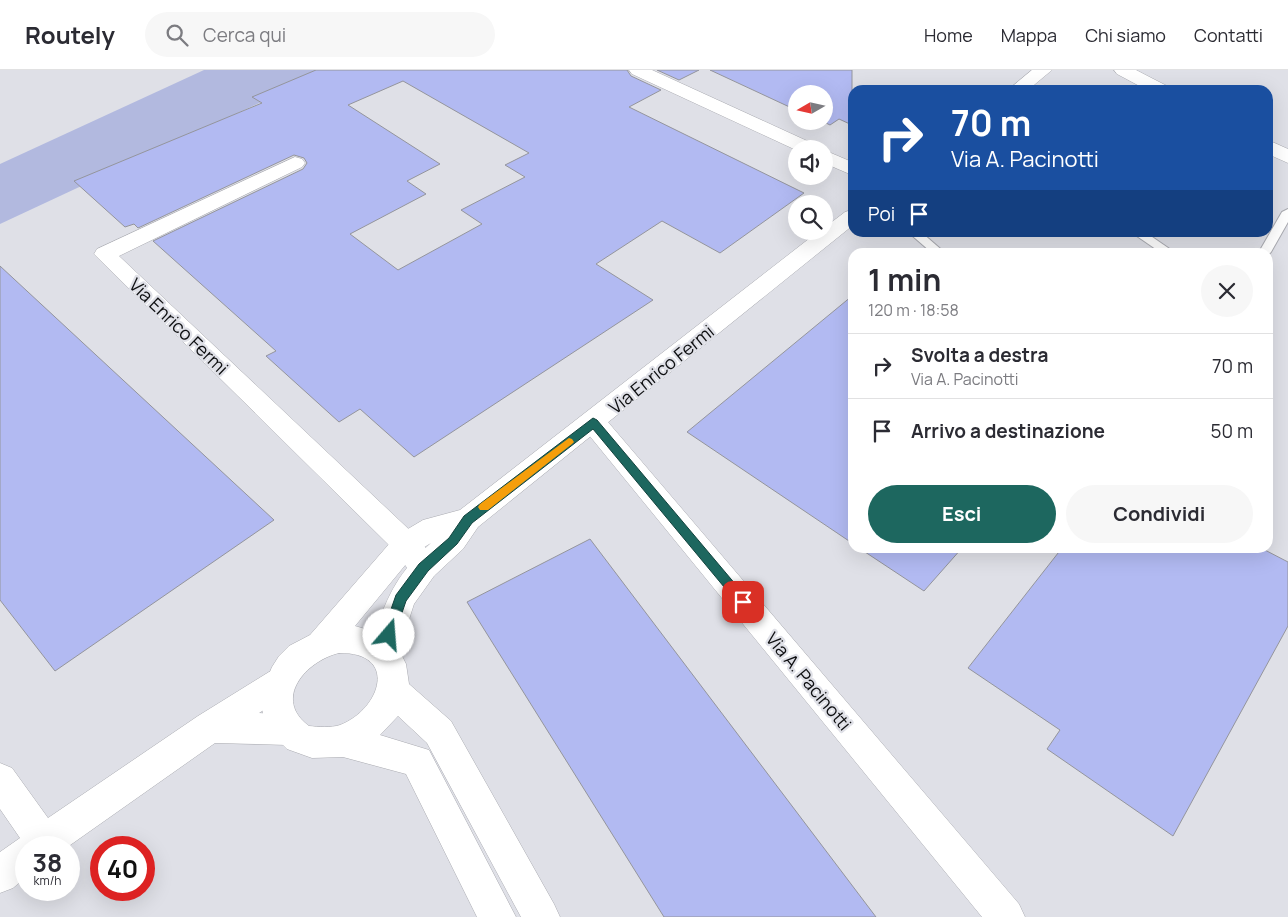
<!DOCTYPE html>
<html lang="it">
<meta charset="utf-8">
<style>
body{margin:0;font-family:Manrope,sans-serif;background:#f7f7f7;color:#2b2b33;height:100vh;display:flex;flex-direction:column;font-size:19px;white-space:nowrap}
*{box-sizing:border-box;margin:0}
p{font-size:16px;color:#7c7c81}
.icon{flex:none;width:28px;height:28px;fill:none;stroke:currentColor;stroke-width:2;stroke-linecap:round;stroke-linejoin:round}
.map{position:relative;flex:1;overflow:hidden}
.drawer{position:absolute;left:848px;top:178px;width:425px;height:305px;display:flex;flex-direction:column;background:#fff;border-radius:15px;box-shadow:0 5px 20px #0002}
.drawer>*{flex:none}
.banner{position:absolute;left:848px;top:15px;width:425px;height:152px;border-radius:15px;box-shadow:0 5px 20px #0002;background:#1a4fa0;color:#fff;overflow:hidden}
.needle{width:32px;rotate:261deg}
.controls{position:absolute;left:788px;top:15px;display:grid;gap:10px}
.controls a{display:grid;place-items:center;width:45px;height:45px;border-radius:50%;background:#fff;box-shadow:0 5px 20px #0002;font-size:25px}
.speed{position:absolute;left:15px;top:766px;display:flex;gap:10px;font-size:25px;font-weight:700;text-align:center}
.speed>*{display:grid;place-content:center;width:65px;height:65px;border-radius:50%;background:#fff;box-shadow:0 5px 20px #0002;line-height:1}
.speed small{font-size:12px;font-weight:400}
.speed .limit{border:8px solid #d22;background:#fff;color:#111}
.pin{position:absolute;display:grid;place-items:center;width:42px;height:42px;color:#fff;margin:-21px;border-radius:10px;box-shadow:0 2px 8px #0006}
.me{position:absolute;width:55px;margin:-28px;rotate:18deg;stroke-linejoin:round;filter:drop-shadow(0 0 4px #0008)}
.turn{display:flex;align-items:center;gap:18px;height:105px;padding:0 20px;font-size:22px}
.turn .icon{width:65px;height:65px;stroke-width:2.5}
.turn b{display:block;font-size:35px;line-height:42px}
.then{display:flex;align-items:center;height:48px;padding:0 20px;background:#0003;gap:10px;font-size:19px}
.round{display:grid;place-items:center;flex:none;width:52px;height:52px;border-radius:26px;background:#f7f7f7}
.summary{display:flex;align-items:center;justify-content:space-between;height:85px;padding:0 20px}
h1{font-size:30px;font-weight:700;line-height:38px}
.cta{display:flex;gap:10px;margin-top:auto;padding:10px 20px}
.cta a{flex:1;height:58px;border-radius:30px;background:#1d675f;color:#fff;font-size:20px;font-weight:700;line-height:58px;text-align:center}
.cta a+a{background:#f7f7f7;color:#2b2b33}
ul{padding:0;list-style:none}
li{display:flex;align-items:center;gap:15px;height:65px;padding:0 20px;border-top:1px solid #e1e1e2}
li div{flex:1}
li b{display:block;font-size:19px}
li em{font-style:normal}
header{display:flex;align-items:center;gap:30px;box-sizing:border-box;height:70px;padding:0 25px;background:#fff;border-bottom:1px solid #e1e1e2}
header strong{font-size:24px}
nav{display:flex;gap:28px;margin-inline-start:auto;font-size:18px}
.search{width:350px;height:45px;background:#f7f7f7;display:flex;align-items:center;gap:12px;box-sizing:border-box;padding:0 18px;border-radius:28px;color:#7c7c81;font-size:19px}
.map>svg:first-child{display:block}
.green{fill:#b2b9df}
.building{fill:#b2baf2;stroke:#94959c;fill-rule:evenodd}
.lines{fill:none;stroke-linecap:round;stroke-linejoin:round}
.service-casing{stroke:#aaabb1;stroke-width:2}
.minor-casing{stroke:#aaabb1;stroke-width:1}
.tertiary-casing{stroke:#aaabb1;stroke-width:1}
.service{fill:#fff;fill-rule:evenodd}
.minor{fill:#fff;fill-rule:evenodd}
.tertiary{fill:#fff;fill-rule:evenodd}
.route{fill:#1d675f;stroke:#13433e}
.slow{fill:#f59e0b}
.labels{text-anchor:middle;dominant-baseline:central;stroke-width:4.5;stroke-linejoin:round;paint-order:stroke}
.street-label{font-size:18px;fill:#0e0f11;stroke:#dfe0e7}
</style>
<header>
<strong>Routely</strong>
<div class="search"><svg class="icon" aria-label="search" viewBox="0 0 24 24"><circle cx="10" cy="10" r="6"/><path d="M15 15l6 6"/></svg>Cerca qui</div>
<nav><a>Home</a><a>Mappa</a><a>Chi siamo</a><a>Contatti</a></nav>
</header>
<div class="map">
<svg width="1288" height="847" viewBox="0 0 1288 847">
<rect width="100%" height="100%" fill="#dfe0e7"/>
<path class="green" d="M204 0H330L0 154V94Z"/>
<g class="building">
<path d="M316 0H627L631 6 661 20 629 37 804 123 720 183 662 151 596 194 653 230 414 387 360 339 339 352 266 286 276 281 153 171 303 99 307 93 304 88 294 85 138 158 134 154 125 157 74 111 262 33 252 27ZM403 11 529 83 505 95 525 107 461 140 482 154 398 200 350 164 426 124 407 111 440 94 348 35Z"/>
<path d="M657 0H699L679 10Z"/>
<path d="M710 0H852V55L839 49 830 55 822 51H824V24H796V40Z"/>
<path d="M0 196 274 450 55 601 0 530Z"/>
<path d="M852 226V473L687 362Z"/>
<path d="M590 469 876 847H664L467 532Z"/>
<path d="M859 478H962L924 521Z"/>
<path d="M1062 478H1261L1288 492V556L1173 766 1047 679 1060 660 968 598Z"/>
</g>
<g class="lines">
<defs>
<g id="service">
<path d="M1288 139V152L1271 182 1268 185V182H1259L1282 142Z"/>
<path d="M908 162H921L944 182H931Z"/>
<path d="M1131 162H1145L1174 182H1160Z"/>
</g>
<g id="minor">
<path d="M629 0H652L816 75 819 79H796V80L632 4Z"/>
<path d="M1114 0H1136L1167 16 1170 20H1147L1117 4Z"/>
<path d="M1268 70 1288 79V93L1268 84Z"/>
<path d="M824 80 852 92V105L824 93Z"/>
<path d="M295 87 302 89 305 93 302 97 119 186 416 466 434 488 439 497 434 506C413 513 408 498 396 482L94 184 97 179Z"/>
<path d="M593 343 602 345 1019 834 1025 847H982L584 359 580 352 584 345Z"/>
<path d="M280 598 291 602 296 612 291 622 259 643 288 645 300 649 305 660 300 671 288 675 215 673 66 778H26V807L13 818 0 823V782L20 768 0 739V693L12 698 48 748 198 646 269 602Z"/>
</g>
<g id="tertiary">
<path d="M1032 0H1052L1028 20H1008Z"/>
<path d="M852 140V156L478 457 463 479 434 506 414 534 399 580 406 594 409 614 451 651 554 834 560 847H521L427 673 398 646 380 665 429 680 516 847H477L406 704 343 687 312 688 287 679 273 665 263 644 261 632 262 620 272 597 279 586 289 576 310 565 396 466 423 450 460 440 819 161H824V158L845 142ZM431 473C399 502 389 522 375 562L355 556 416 482ZM339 583C399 582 381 639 340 655 331 658 318 657 309 656 272 629 306 591 339 583Z"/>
</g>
</defs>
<use href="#service" class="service-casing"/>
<use href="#minor" class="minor-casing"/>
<use href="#tertiary" class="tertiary-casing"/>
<use href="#service" class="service"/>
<use href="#minor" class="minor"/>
<use href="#tertiary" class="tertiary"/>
</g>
<path class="route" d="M593 348 597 350 747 528 749 532 747 535 743 537 739 535 593 359 472 453 457 474 428 501 406 531 393 569 389 570 384 569 382 565 396 525 419 494 449 468 464 446Z"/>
<path class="slow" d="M569 368 572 369 574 372 572 374 488 440H480L478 437 480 434Z"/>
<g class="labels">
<g class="street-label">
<text transform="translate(179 256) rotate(44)">Via Enrico Fermi</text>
<text transform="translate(661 299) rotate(-39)">Via Enrico Fermi</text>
<text transform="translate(809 611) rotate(50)">Via A. Pacinotti</text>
</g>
</g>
</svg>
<div class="controls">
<a><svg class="needle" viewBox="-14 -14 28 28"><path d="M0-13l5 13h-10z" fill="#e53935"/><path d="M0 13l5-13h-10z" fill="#7c7c81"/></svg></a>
<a><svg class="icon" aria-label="sound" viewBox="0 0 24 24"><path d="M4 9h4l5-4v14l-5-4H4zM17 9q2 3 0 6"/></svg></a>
<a><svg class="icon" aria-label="search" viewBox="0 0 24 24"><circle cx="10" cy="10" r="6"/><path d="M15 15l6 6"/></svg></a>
</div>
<div class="speed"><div>38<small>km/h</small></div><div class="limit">40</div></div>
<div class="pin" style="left:743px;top:532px;background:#d93025"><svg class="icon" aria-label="arrive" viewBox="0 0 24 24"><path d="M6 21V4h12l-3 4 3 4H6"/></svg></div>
<svg class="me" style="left:389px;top:565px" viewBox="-20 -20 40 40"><circle r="19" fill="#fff"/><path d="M0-13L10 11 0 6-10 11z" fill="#1d675f"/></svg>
<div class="banner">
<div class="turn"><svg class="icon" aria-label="right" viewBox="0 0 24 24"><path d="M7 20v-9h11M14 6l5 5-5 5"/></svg><div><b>70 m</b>Via A. Pacinotti</div></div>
<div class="then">Poi<svg class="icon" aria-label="arrive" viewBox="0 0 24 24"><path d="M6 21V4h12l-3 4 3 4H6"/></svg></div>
</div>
<section class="drawer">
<div class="summary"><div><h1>1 min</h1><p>120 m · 18:58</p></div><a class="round"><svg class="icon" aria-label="close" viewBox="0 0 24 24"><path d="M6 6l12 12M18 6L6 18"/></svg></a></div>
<ul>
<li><svg class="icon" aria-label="right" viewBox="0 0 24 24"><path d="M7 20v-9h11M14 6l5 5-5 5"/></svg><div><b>Svolta a destra</b><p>Via A. Pacinotti</p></div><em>70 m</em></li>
<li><svg class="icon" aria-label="arrive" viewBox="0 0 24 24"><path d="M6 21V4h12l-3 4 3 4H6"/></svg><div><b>Arrivo a destinazione</b></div><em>50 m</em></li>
</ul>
<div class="cta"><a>Esci</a><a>Condividi</a></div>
</section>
</div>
